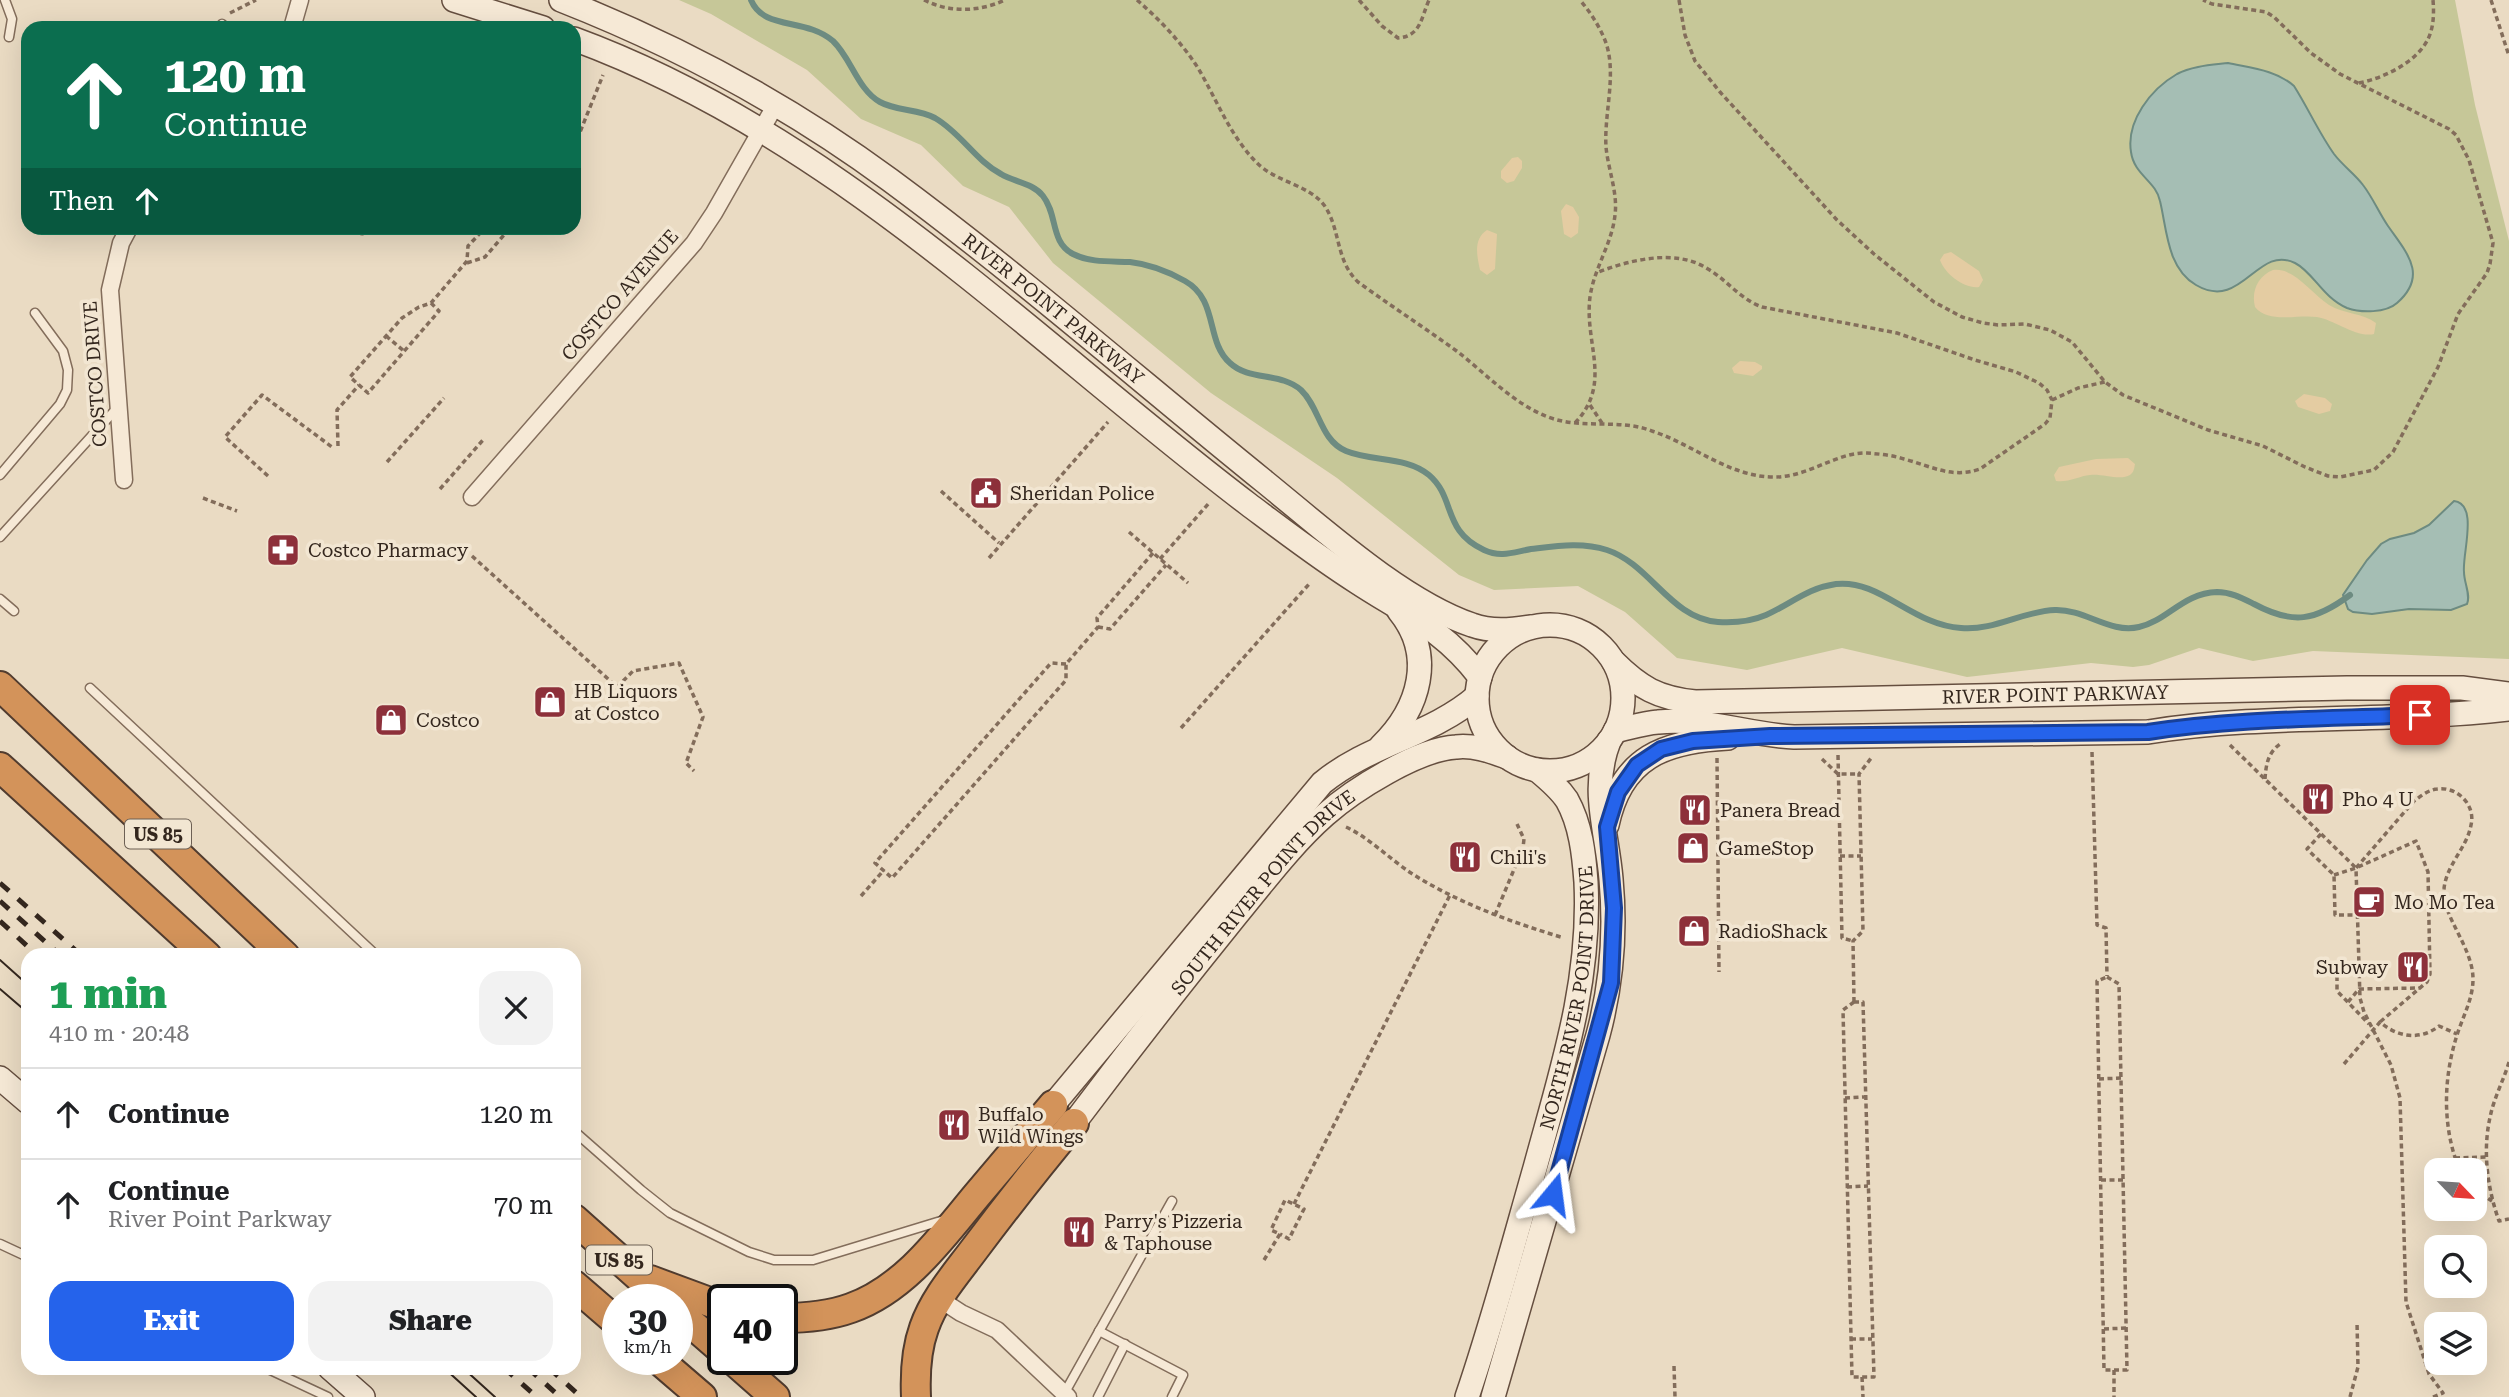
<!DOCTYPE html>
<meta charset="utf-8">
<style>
body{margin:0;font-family:"Roboto Serif",serif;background:#f2f2f2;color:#202124;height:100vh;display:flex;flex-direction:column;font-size:26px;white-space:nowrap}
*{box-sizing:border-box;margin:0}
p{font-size:23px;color:#757577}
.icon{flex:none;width:38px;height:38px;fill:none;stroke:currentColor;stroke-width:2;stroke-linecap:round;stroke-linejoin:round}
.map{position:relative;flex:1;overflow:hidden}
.sheet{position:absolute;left:21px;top:948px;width:560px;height:427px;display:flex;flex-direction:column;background:#fff;border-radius:21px;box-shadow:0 7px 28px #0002}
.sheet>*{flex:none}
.guide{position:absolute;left:21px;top:21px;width:560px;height:214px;border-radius:21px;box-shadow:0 7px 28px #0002;background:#0b6e4f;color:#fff;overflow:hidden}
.needle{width:46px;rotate:115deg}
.fabs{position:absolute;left:2424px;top:1158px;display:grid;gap:14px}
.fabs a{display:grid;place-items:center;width:63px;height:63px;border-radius:14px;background:#fff;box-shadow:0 7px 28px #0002;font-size:35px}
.speed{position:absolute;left:602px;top:1284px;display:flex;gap:14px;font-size:35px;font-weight:700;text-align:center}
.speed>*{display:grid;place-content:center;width:91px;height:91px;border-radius:50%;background:#fff;box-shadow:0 7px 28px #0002;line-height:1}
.speed small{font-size:18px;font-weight:400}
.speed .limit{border:4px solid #111;border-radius:10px;background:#fff;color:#111}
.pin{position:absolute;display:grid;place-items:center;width:60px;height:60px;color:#fff;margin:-30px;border-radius:14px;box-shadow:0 4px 10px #0006}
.me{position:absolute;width:77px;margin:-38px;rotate:16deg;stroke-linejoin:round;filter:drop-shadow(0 0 5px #0008)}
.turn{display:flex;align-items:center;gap:24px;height:147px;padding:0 28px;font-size:32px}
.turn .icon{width:91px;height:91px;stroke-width:2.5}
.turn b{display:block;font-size:49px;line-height:60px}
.then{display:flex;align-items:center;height:66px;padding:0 28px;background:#0003;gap:14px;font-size:26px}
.round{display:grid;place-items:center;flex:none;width:74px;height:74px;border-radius:21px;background:#f2f2f2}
.summary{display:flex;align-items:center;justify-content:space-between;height:119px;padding:0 28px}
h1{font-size:42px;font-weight:800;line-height:52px;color:#1e9e55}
.primary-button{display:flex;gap:14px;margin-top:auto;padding:14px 28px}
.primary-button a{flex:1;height:80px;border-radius:21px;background:#2563eb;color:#fff;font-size:28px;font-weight:800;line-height:80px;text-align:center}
.primary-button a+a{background:#f2f2f2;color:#202124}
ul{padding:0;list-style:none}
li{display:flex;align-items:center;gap:21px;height:91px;padding:0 28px;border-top:2px solid #e0e0e0}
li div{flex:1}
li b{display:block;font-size:26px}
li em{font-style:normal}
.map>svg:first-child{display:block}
.green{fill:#c6c798}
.sand{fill:#e4cca2}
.water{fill:#a5beb4;stroke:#6d8b81;stroke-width:2}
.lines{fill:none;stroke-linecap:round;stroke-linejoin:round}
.stream{stroke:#6d8b81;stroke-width:6}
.lane-casing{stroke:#836d5b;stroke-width:11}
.street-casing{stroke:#836d5b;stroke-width:19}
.secondary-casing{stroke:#654e3f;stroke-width:26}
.highway-casing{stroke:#513c2f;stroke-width:32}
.path{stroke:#836d5b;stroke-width:3.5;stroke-dasharray:5 3.5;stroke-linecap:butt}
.lane{stroke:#f6e9d6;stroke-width:8}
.street{stroke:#f6e9d6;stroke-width:16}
.secondary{stroke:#f6e9d6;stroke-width:23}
.highway{stroke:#d3935a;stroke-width:28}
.tram{stroke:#34271e;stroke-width:2}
.rail{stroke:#34271e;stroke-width:5;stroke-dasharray:12 12;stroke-linecap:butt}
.route-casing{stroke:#184099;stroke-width:18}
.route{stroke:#2563eb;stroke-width:12}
.labels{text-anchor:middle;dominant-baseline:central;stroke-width:7;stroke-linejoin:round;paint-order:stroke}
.shield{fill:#f2e6d2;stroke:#6d6054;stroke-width:2}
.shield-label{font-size:18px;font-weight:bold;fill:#34271e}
.street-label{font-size:19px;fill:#34271e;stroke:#f2e6d2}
.poi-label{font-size:19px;fill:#34271e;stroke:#f2e6d2;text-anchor:start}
</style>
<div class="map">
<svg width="2509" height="1397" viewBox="0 0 2509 1397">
<rect width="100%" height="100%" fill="#eadbc3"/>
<path class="green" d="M679 0H2455L2475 105 2509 241V659L2313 651 2253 661 2199 648 2149 665 2133 667 2091 663 1967 677 1842 648 1747 670 1677 658 1625 612 1578 586 1494 590 1459 575 1337 478 1211 393 1053 263 1009 207 963 186 921 145 861 119 807 70 711 14Z"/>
<g class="sand">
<path d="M1518 157 1522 161V168L1514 181 1507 183 1501 178V171L1512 158Z"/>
<path d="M1566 204 1573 207 1579 217 1578 233 1571 238 1564 234 1561 211Z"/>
<path d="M1487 230 1497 234 1495 269 1487 275 1480 270C1477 256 1473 239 1487 230Z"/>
<path d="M1951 252 1979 271 1983 280 1979 287C1964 289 1945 274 1940 260L1944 254Z"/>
<path d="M2273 270C2294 267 2312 294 2329 305 2344 314 2363 313 2376 323L2374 334C2356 338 2335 320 2317 317 2297 314 2269 324 2255 307 2251 291 2258 276 2273 270Z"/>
<path d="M1740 361 1755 362 1762 366V369L1753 376 1734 373 1732 368Z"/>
<path d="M2304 394 2325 398 2332 404 2330 411 2319 414 2298 407 2295 401Z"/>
<path d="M2128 458 2135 464C2134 469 2134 472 2130 475 2120 481 2101 473 2090 475 2079 476 2068 483 2056 481L2054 475 2059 467 2096 459Z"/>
</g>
<g class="water">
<path d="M2228 63C2251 68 2276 70 2294 86 2308 108 2319 133 2334 154 2343 166 2355 174 2363 185 2373 198 2379 213 2388 226 2406 252 2429 275 2397 303 2386 313 2361 313 2347 308 2323 298 2313 272 2295 263 2257 244 2242 312 2196 285 2167 268 2167 230 2160 201 2156 181 2134 175 2131 152 2126 121 2151 89 2177 74 2192 66 2211 65 2228 63Z"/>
<path d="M2454 501C2479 504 2462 554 2464 572 2464 583 2471 595 2467 604L2451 610 2409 609 2372 614 2353 612 2348 609 2343 595 2367 560 2381 544 2390 539 2414 533 2429 525Z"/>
</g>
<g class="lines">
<path class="stream" d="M751 0C764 31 805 17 833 41 851 58 858 90 880 102 896 111 918 109 935 118 961 133 975 160 1001 174 1014 182 1033 183 1043 196 1058 215 1050 242 1073 254 1091 263 1111 261 1130 262 1148 264 1169 272 1185 281 1219 300 1205 341 1230 363 1249 381 1281 372 1301 390 1320 408 1320 440 1346 451 1373 462 1406 456 1429 475 1456 498 1442 531 1484 550 1501 558 1514 552 1531 549 1557 546 1582 542 1607 550 1650 564 1671 619 1718 622 1734 623 1752 621 1766 615 1791 604 1807 588 1836 584 1880 579 1912 625 1961 628 1994 631 2023 611 2055 610 2085 609 2110 634 2139 627 2167 621 2183 593 2217 592 2231 592 2242 598 2254 604 2293 625 2315 621 2350 595"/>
<defs>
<g id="lane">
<path d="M5 0 12 19 9 37"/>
<path d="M222 24 226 28"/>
<path d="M359 228 362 230"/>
<path d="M0 475 60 404 67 390 68 370 63 351 35 313"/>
<path d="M0 537 118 407"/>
<path d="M0 599 14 611"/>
<path d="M90 688 377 956"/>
<path d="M574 1131 641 1190 670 1213 749 1252 774 1260H813L944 1220"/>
<path d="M0 1244 28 1257"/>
<path d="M1099 1331 1183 1375 1172 1397"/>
<path d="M266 1368 328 1397"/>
<path d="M1064 1394 1172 1201"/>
<path d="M1098 1397 1125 1344"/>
</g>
<g id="street">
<path d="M292 28 300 0"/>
<path d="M124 480 110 290 121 243 129 228"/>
<path d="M472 497 694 243 714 213 776 104"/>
<path d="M938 1298 961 1313 997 1330 1068 1397"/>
</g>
<g id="secondary">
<path d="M454 0 543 28"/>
<path id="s1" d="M561 0C678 46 788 105 890 180 1019 275 1140 381 1265 482 1323 529 1402 601 1472 625 1491 632 1511 630 1530 627"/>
<path d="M574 39C835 135 1031 339 1248 504 1284 531 1319 558 1357 582 1406 614 1443 629 1480 677"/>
<circle cx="1550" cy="698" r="73"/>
<path id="s2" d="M1614 662C1640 688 1658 698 1695 702L2347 688H2462L2509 694"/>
<path d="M1615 731C1629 728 1643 723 1658 722 1703 717 1749 735 1794 737L2148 732C2267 713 2389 723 2509 709"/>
<path d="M1381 746C1420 708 1435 655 1399 611"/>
<path d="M1607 825C1621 757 1665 741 1728 738"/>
<path d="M0 1078 28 1102"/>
<path d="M1053 1105 1322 783C1369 744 1431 736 1477 696"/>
<path id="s3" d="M1074 1123C1126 1054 1179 986 1234 918 1263 883 1291 845 1325 815 1353 790 1418 749 1456 747 1474 745 1490 751 1507 757"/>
<path d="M330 1368 363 1397"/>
<path id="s4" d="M1467 1397C1493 1321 1513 1245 1535 1168 1561 1072 1591 983 1586 882 1584 855 1581 825 1567 800 1559 788 1548 779 1537 770"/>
<path d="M1493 1397 1598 1035C1612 983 1616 933 1611 879 1607 830 1590 790 1609 741"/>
</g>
<g id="highway">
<path d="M0 686 285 956"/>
<path d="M0 767 207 956"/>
<path d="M574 1219 665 1300"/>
<path d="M650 1280 723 1307"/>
<path d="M574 1285 618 1323"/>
<path d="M677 1311 723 1351"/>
<path d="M782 1318C806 1318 829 1316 851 1308 905 1289 942 1237 977 1195 1002 1165 1028 1135 1053 1105"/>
<path d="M659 1360 702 1397"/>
<path d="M733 1360 775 1397"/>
<path d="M916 1397C915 1374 916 1350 924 1328 934 1299 955 1275 973 1251 1006 1207 1039 1165 1074 1123"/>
</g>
</defs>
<use href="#lane" class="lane-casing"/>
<use href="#street" class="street-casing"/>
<use href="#secondary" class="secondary-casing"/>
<use href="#highway" class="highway-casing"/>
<g class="path">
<path d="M924 0C950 13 979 12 1005 0"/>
<path d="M1137 0C1160 20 1182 43 1198 68 1217 100 1230 136 1257 163 1276 182 1309 185 1324 205 1341 229 1335 260 1358 282 1391 306 1425 328 1458 352 1486 374 1514 404 1548 417 1582 430 1618 418 1652 431 1692 444 1727 475 1770 477 1807 479 1835 452 1867 453 1879 454 1892 455 1904 459 1931 466 1952 479 1980 469L2045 424 2050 418 2052 400 2047 390 2039 383 2016 372 1975 360 1897 333 1762 307C1740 299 1728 281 1708 269 1676 248 1629 260 1596 273"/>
<path d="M1359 0 1382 26 1398 38C1421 36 1421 18 1429 0"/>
<path d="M1679 0 1685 35 1695 61 1720 92 1837 220 1874 254 1934 302 1962 317 1983 323 1998 325 2025 324 2050 330 2072 342 2105 382 2123 395 2208 430 2263 446 2305 467 2328 476 2340 477 2374 470 2393 452 2438 367 2458 314 2487 273 2490 264 2493 243 2469 160 2456 135 2449 129 2340 74 2311 53 2274 17 2266 12 2212 4 2203 0"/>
<path d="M2491 0 2509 56"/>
<path d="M230 13 256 0"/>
<path d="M2359 83C2384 78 2417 62 2428 39 2434 27 2434 12 2433 0"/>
<path d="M574 147 603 75"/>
<path d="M467 263 485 257 510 228"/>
<path d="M431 303 439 311 368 393 350 377 402 318 419 307 431 303 467 261 468 246 485 228"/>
<path d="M386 336 404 351"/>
<path d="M2052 400 2078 388 2105 382"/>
<path d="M1590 405 1602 423"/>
<path d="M1575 423C1613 383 1584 344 1590 297 1594 268 1612 244 1615 215 1618 193 1608 169 1606 147 1604 114 1616 78 1607 46 1602 30 1591 13 1580 0"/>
<path d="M338 446 337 410 359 385"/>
<path d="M387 462 444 398"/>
<path d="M268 476 225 437 262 395 332 447"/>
<path d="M440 489 483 440"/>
<path d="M941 491 999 543"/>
<path d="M203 498 237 511"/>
<path d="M1129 532 1188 583"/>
<path d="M472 556 617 687 633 671 679 663 703 717 686 763 694 771"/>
<path d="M989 558 1108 422"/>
<path d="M1160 559 1209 503"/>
<path d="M1098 627 1110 629 1166 565"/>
<path d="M1066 664 1051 663 875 863 892 878 1066 680V664L1098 627 1097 618 1153 553"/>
<path d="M1181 728 1310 583"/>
<path d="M2230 745 2356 868"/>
<path d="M2092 752 2097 925 2106 928 2107 976"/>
<path d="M1838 755 1842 938 1853 941"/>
<path d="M1717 758 1719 972"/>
<path d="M1822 759 1838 774H1859"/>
<path d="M2265 779C2266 764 2268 753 2280 744"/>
<path d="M1346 827C1368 837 1390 859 1411 873 1458 903 1511 922 1564 938"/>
<path d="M2321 834 2307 849 2334 875 2335 915H2356"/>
<path d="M1840 856H1861"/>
<path d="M2334 875 2356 868 2416 841 2428 872 2430 974 2427 982 2380 1022"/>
<path d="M861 896 884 870"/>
<path d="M1495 915 1523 848 1524 839 1517 824"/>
<path d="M2358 963H2337V991L2369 1024"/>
<path d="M2107 977 2119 984 2127 1370H2104L2097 981Z"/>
<path d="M1854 1002H1863L1874 1377H1852L1843 1010Z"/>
<path d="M1854 1002 1853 941 1863 931 1859 774 1872 757"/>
<path d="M2348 1002 2359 989 2420 988"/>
<path d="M2509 1062C2504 1079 2495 1096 2491 1113 2482 1149 2487 1187 2499 1221L2509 1219"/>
<path d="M2344 1064 2380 1022C2397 1037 2420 1041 2439 1026L2457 1034"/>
<path d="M2099 1079 2121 1078"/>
<path d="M1845 1098 1864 1097"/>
<path d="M2455 1158 2487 1157"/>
<path d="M2101 1180H2123"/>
<path d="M1847 1187 1868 1186"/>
<path d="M2474 1189 2492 1201"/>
<path d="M1294 1204 1450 895"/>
<path d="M1264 1260 1280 1234 1271 1230 1285 1200 1304 1209 1289 1239 1280 1234"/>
<path d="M2104 1329 2126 1328"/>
<path d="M1851 1339H1872"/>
<path d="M1674 1366 1675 1397"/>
<path d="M2114 1370V1397"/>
<path d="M1862 1377 1863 1397"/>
<path d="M2350 1397 2358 1367 2357 1322"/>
<path d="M2433 1397 2443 1393 2429 1374 2406 1302 2400 1098 2391 1065 2364 1012 2360 998 2356 868 2414 801C2421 796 2428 790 2437 789 2457 786 2476 805 2471 825 2467 848 2446 865 2444 889 2441 915 2473 947 2473 979 2473 999 2463 1016 2457 1035 2443 1079 2442 1128 2460 1171"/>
</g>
<use href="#lane" class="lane"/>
<use href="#street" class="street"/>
<use href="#secondary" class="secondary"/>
<use href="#highway" class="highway"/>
<g class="tram">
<path d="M0 960 28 985"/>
<path d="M0 989 28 1013"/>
<path d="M444 1368 476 1397"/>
<path d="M463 1368 495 1397"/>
</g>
<g class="rail">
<path d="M0 883 82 956"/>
<path d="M0 901 61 956"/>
<path d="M0 921 38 956"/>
<path d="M504 1368 537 1397"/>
<path d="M528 1368 560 1397"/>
<path d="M549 1368 581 1397"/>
</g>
</g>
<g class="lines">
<defs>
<path id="route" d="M1553 1194 1611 983 1614 908 1607 827 1618 792 1637 765 1661 749 1693 741 1770 736 2148 732C2238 718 2329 719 2420 715"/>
</defs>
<use href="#route" class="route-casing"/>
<use href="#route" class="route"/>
</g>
<defs>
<symbol id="civic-square" viewBox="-11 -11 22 22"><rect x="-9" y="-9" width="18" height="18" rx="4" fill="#8d303a" stroke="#f2e6d2"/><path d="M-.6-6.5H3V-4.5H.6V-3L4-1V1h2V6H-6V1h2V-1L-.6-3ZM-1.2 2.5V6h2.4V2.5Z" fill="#fff"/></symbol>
<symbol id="pharmacy-square" viewBox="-11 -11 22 22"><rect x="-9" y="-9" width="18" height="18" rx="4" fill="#8d303a" stroke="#f2e6d2"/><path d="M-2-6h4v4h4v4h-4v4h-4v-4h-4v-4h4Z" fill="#fff"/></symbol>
<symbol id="shop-square" viewBox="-11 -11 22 22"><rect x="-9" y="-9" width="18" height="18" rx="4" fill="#8d303a" stroke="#f2e6d2"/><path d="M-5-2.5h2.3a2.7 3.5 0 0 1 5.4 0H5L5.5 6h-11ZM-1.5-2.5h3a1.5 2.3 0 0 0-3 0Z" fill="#fff"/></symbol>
<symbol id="restaurant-square" viewBox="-11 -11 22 22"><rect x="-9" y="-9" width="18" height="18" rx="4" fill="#8d303a" stroke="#f2e6d2"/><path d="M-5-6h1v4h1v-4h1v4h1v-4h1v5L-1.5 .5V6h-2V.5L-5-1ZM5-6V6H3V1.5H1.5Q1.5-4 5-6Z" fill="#fff"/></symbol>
<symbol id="cafe-square" viewBox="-11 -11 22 22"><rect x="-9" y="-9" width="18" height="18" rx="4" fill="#8d303a" stroke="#f2e6d2"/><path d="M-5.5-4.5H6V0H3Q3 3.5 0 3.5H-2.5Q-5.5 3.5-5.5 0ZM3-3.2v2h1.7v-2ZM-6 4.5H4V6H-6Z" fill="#fff"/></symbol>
</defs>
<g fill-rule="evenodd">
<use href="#civic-square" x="967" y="474" width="38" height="38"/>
<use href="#pharmacy-square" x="264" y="531" width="38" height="38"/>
<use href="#shop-square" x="531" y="683" width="38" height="38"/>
<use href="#shop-square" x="372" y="701" width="38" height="38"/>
<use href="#restaurant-square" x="2299" y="780" width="38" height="38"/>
<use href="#restaurant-square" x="1676" y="791" width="38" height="38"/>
<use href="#shop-square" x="1674" y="829" width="38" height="38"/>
<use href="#restaurant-square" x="1446" y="838" width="38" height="38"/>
<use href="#cafe-square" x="2350" y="883" width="38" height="38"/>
<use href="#shop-square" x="1675" y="912" width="38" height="38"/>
<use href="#restaurant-square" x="2394" y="948" width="38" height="38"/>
<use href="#restaurant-square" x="935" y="1106" width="38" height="38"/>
<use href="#restaurant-square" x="1060" y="1213" width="38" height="38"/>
</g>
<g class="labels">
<g class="shield">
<rect x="125" y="819.5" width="66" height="29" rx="5"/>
<rect x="586" y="1245.5" width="66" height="29" rx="5"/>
</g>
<g class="shield-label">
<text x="158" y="834">US 85</text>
<text x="619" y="1260">US 85</text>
</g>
<g class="street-label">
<text transform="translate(620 295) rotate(-49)">COSTCO AVENUE</text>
<text stroke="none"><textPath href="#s1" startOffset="584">RIVER POINT PARKWAY</textPath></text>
<text transform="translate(95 374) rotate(-94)">COSTCO DRIVE</text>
<text stroke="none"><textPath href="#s2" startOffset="453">RIVER POINT PARKWAY</textPath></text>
<text stroke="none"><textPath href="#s3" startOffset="299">SOUTH RIVER POINT DRIVE</textPath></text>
<text stroke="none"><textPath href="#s4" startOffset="413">NORTH RIVER POINT DRIVE</textPath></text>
</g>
<g class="poi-label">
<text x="1010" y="493">Sheridan Police</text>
<text x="308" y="550">Costco Pharmacy</text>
<text x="574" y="691">HB Liquors<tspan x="574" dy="22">at Costco</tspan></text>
<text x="416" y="720">Costco</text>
<text x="2342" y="799">Pho 4 U</text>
<text x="1720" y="810">Panera Bread</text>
<text x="1718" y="848">GameStop</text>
<text x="1490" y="857">Chili's</text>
<text x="2394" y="902">Mo Mo Tea</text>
<text x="1718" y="931">RadioShack</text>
<text x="2388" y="967" text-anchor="end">Subway</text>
<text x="978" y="1114">Buffalo<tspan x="978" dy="22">Wild Wings</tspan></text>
<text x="1104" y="1221">Parry's Pizzeria<tspan x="1104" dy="22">&amp; Taphouse</tspan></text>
</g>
</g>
</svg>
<div class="fabs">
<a><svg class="needle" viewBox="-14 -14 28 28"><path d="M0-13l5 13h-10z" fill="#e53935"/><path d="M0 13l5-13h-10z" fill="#757577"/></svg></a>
<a><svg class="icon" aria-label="search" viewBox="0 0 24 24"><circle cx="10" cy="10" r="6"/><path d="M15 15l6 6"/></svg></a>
<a><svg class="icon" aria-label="layers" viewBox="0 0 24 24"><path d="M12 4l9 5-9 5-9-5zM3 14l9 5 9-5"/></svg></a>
</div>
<div class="speed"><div>30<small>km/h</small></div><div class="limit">40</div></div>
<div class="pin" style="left:2420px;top:715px;background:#d93025"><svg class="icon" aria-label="arrive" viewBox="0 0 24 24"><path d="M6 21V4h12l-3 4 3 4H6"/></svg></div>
<svg class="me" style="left:1553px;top:1194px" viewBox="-20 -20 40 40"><path d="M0-17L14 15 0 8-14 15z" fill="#2563eb" stroke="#fff" stroke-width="4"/></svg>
<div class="guide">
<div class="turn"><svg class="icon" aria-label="ahead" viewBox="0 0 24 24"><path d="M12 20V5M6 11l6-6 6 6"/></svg><div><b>120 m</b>Continue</div></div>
<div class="then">Then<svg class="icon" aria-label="ahead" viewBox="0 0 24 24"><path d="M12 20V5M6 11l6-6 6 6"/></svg></div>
</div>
<section class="sheet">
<div class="summary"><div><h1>1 min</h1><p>410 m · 20:48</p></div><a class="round"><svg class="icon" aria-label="close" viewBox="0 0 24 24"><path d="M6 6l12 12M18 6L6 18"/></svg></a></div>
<ul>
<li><svg class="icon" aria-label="ahead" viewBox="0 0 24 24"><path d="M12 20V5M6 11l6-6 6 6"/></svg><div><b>Continue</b></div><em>120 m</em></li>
<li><svg class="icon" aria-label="ahead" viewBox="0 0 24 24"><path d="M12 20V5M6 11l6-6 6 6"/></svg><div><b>Continue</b><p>River Point Parkway</p></div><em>70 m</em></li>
</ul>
<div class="primary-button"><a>Exit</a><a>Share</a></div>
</section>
</div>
